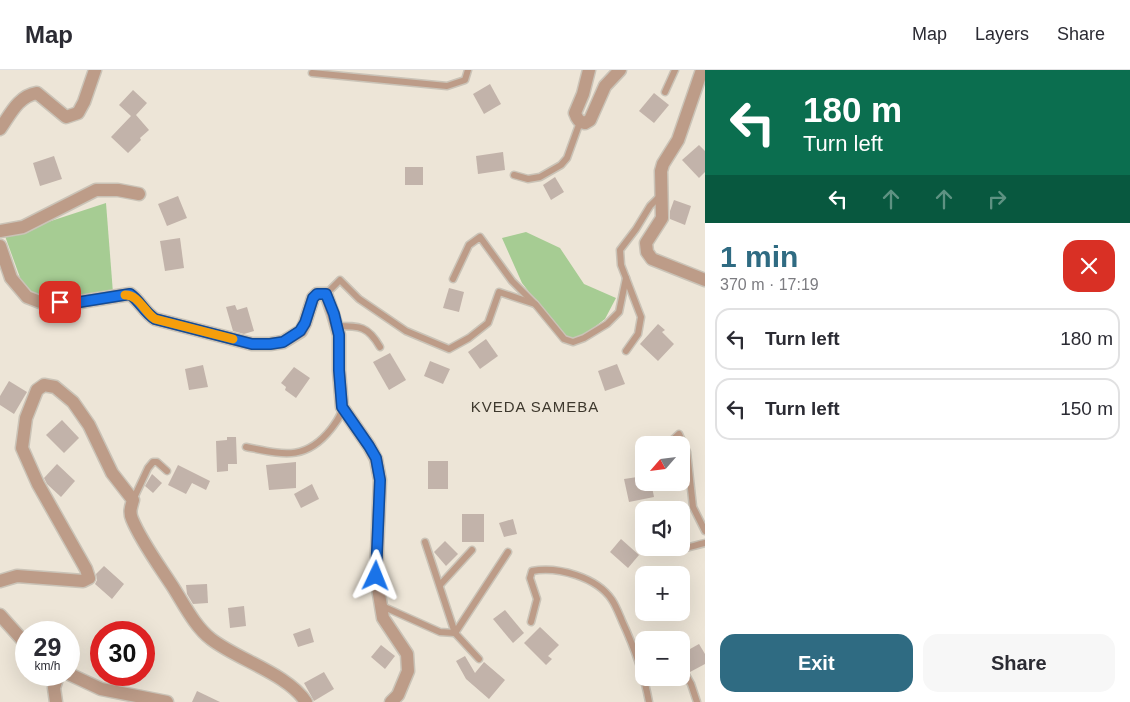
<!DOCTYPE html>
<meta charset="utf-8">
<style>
body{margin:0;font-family:Helvetica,sans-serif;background:#f7f7f7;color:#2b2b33;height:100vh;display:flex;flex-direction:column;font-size:19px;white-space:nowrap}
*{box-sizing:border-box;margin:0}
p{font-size:16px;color:#7c7c81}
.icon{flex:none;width:28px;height:28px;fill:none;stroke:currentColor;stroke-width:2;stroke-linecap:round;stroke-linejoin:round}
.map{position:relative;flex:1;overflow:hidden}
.side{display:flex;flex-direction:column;background:#fff;width:425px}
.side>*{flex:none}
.hud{background:#0b6e4f;color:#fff;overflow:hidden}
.needle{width:32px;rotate:242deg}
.fabs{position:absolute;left:635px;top:366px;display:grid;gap:10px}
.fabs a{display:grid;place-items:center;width:55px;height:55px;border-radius:10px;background:#fff;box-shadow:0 5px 20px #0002;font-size:25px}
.speed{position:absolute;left:15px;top:551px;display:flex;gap:10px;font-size:25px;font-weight:700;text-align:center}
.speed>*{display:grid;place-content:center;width:65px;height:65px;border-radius:50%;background:#fff;box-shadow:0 5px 20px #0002;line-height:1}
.speed small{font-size:12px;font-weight:400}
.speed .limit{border:8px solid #d22;background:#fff;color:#111}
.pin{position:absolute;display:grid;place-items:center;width:42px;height:42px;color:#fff;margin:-21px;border-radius:10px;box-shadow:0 2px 8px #0006}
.me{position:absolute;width:55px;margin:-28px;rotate:2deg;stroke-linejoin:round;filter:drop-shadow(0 0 4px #0008)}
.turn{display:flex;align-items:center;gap:18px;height:105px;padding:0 15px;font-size:22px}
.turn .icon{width:65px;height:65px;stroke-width:2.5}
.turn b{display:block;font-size:35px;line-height:42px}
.lanes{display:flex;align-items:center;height:48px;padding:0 15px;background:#0003;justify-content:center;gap:25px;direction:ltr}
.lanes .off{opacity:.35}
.round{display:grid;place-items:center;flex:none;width:52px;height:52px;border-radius:15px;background:#f7f7f7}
.headline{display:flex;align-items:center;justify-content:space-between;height:85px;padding:0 15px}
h1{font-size:30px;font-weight:600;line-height:38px;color:#2f6b82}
.action{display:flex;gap:10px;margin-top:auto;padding:10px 15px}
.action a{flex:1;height:58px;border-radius:15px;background:#2f6b82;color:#fff;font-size:20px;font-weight:600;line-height:58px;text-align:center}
.action a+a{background:#f7f7f7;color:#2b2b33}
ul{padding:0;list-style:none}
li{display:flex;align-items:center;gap:15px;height:62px;margin:0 10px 8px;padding:0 5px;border:2px solid #e1e1e2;border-radius:15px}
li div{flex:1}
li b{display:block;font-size:19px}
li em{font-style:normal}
header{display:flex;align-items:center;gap:30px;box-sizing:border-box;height:70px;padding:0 25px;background:#fff;border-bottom:1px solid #e1e1e2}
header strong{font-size:24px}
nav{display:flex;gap:28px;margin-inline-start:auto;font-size:18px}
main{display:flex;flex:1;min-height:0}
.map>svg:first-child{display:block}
.green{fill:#a6cc93}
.building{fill:#c2b3aa}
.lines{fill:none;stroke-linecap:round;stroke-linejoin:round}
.lane-casing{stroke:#cac3b7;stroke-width:9}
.street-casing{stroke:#cac3b7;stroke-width:15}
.lane{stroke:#bd9c88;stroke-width:6}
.street{stroke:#bd9c88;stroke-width:12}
.route-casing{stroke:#114b97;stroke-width:12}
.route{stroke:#1a73e8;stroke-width:9}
.slow{stroke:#f59e0b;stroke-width:9}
.labels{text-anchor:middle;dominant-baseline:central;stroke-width:4;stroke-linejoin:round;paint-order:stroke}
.quarter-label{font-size:15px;letter-spacing:1px;fill:#3e382d;stroke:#ede5d7}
</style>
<header>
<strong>Map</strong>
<nav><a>Map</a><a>Layers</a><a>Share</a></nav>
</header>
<main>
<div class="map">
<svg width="705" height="632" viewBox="0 0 705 632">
<rect width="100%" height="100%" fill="#ede5d7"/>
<g class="green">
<path d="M106 133 113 223 84 229 39 228 22 213 5 166Z"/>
<path d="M526 162 560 178 584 214 616 228 605 249 579 269 565 268 522 213 502 168Z"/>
</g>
<g class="building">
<path d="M490 14 501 34 484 44 473 24Z"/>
<path d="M133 20 147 33 136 45 149 60 140 68 141 70 128 83 111 67 131 46 119 35Z"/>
<path d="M654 23 669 35 654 53 639 41Z"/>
<path d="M699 75 705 81V102L699 108 682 90Z"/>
<path d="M503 82 505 100 478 104 476 86Z"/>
<path d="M54 86 62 109 40 116 33 93Z"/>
<rect x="405" y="97" width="18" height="18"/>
<path d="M555 107 564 122 551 130 543 115Z"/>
<path d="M178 126 187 148 167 156 158 134Z"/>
<path d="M674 130 691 136 685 155 670 149V141Z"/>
<path d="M180 168 184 198 165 201 160 171Z"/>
<path d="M449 218 464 222 459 242 443 238Z"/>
<path d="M235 235 237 240 247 237 254 261 244 264 233 261 226 237Z"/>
<path d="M658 254 665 260 662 262 674 274 658 291 640 274Z"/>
<path d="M486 269 498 286 480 299 468 282Z"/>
<path d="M390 283 406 310 389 320 373 292Z"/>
<path d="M430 291 450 299 443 314 424 306Z"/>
<path d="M617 294 625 314 605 321 598 301Z"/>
<path d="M203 295 208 317 189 320 185 299Z"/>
<path d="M294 297 310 308 296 328 285 320 286 317 281 313Z"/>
<path d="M9 311 27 322 14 344 0 335V326Z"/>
<path d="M62 350 79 368 64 383 46 365Z"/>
<path d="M227 367H236L237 394H228V401L217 402 216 371 227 370Z"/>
<rect x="428" y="391" width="20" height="28"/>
<path d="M296 392V418L269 420 266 395Z"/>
<path d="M57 394 75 411 61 427 47 414 44 408Z"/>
<path d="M178 395 210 411 206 420 192 413 186 424 168 415Z"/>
<path d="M152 404 162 413 153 423 145 416Z"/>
<path d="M644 406V412H651L654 427 629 432 624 409Z"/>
<path d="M312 414 319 429 301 438 294 424Z"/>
<rect x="462" y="444" width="22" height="28"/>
<path d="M513 449 517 464 504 467 499 453Z"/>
<path d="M621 469 639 485 628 498 610 482Z"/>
<path d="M445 471 458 484 446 496 434 482Z"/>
<path d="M104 496 124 514 112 529 95 514 97 510 96 504Z"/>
<path d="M207 514 208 533 193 534 187 524 186 515Z"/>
<path d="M244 536 246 556 230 558 228 538Z"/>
<path d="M505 540 524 563 513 573 493 549Z"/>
<path d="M540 557 559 575 548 586 552 589 546 595 524 573Z"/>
<path d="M310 558 314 572 298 577 293 564Z"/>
<path d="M699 574 705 584V594L690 602 681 588V584Z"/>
<path d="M381 575 395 586 385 599 371 587Z"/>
<path d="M465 586 475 603 484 592 505 610 489 629 466 609 456 591Z"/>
<path d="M324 602 334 619 314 631 304 613Z"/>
<path d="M197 621 220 632H192Z"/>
</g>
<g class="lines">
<defs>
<g id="lane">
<path d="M312 3 447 16 465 10 468 0"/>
<path d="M665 22 675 0"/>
<path d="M514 105 528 109 540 107 561 95 567 88 580 52"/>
<path d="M453 209 469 175 480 167 512 211 536 235 564 269 573 272 584 268 607 254 619 242 626 208"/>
<path d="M326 224 340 210 359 229 406 261 449 279 469 268 488 253 499 222 535 234"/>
<path d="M337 256C360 256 368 256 380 277"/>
<path d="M626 281 638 264 641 247 621 195 620 180 636 159 650 136 662 124"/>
<path d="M667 375 679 364 687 382 693 437 705 461"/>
<path d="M246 377C282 384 305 392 331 359 336 352 341 347 342 338"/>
<path d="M133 430 148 398 153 392H157L167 401"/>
<path d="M641 477C665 486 681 479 705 473"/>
<path d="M440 515 472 480"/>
<path d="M382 536 440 562 455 563 425 472"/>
<path d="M531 552 537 529 530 508 532 501C557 496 597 507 612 530 616 536 619 544 622 551 634 577 644 604 649 632"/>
<path d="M479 589 455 563 508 482"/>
<path d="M681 596 691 614 697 632"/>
</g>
<g id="street">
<path d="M589 0 583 24 575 43C577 49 579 52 585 53L590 50 605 16 620 0"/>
<path d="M702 0 678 70 663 94 661 101 662 148 646 173 647 182 652 189 705 210"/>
<path d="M0 59C10 45 18 26 37 23L66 47 78 43 84 32 95 0"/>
<path d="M0 161 23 157 96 120H118L139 124"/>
<path d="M0 176 11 208 27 227 40 232H80L130 224C140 231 144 242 155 249L252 274H270L283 272 301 261 305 253 313 228 317 224H326L333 244 339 265V301L342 337 369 376 376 389 380 410 376 506 383 548 407 584 408 601 398 625 391 632"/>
<path d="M0 511 17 506 83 511 89 508 86 499 38 414 22 378 26 348 37 320 44 315 55 317 73 332 89 355 112 403 133 430C131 437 129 442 132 449 141 471 158 494 171 514 183 532 194 556 211 569 238 590 288 604 306 632"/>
<path d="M0 545 26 574"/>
<path d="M69 604 101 619 167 632"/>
<path d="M56 632 54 618 58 605"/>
</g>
</defs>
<use href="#lane" class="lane-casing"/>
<use href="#street" class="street-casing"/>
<use href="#lane" class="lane"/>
<use href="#street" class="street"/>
</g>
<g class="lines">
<defs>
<path id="route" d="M60 232H80L130 224C140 231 144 242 155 249L252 274H270L283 272 300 261 305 253 313 228 317 224H326L334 244 339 265V300L342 337 369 376 376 388 380 410 376 506"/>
</defs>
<use href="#route" class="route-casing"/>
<use href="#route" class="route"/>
<path class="slow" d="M125 225C138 224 145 243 155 249L233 269"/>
</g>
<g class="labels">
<g class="quarter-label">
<text x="535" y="336">KVEDA SAMEBA</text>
</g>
</g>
</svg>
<div class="fabs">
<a><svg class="needle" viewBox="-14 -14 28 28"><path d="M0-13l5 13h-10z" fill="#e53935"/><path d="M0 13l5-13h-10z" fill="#7c7c81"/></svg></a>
<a><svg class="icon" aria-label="sound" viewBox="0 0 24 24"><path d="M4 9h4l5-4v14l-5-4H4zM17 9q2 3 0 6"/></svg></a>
<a>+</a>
<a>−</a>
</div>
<div class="speed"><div>29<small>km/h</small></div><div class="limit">30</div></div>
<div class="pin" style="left:60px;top:232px;background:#d93025"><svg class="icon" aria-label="arrive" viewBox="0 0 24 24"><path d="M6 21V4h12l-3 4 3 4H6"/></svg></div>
<svg class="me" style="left:376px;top:506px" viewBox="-20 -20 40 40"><path d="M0-17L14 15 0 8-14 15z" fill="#1a73e8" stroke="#fff" stroke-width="4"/></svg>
</div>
<section class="side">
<div class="hud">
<div class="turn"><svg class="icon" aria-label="left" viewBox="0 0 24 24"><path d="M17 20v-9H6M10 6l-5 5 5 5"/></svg><div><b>180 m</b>Turn left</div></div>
<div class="lanes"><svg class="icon" aria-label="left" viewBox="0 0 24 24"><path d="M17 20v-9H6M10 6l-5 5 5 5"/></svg><svg class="icon off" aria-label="ahead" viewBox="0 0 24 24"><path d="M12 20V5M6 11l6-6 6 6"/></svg><svg class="icon off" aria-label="ahead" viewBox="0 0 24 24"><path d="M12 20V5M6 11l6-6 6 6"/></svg><svg class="icon off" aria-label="right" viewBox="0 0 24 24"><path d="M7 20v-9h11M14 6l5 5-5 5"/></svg></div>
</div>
<div class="headline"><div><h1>1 min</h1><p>370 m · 17:19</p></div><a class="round" style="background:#d93025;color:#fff"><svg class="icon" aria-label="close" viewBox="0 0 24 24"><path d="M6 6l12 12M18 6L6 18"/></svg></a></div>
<ul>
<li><svg class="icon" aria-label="left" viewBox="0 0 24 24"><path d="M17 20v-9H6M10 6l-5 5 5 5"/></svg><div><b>Turn left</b></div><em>180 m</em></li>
<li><svg class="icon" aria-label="left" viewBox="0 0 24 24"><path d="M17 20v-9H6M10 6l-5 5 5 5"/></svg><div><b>Turn left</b></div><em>150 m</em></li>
</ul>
<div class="action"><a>Exit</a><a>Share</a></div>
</section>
</main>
